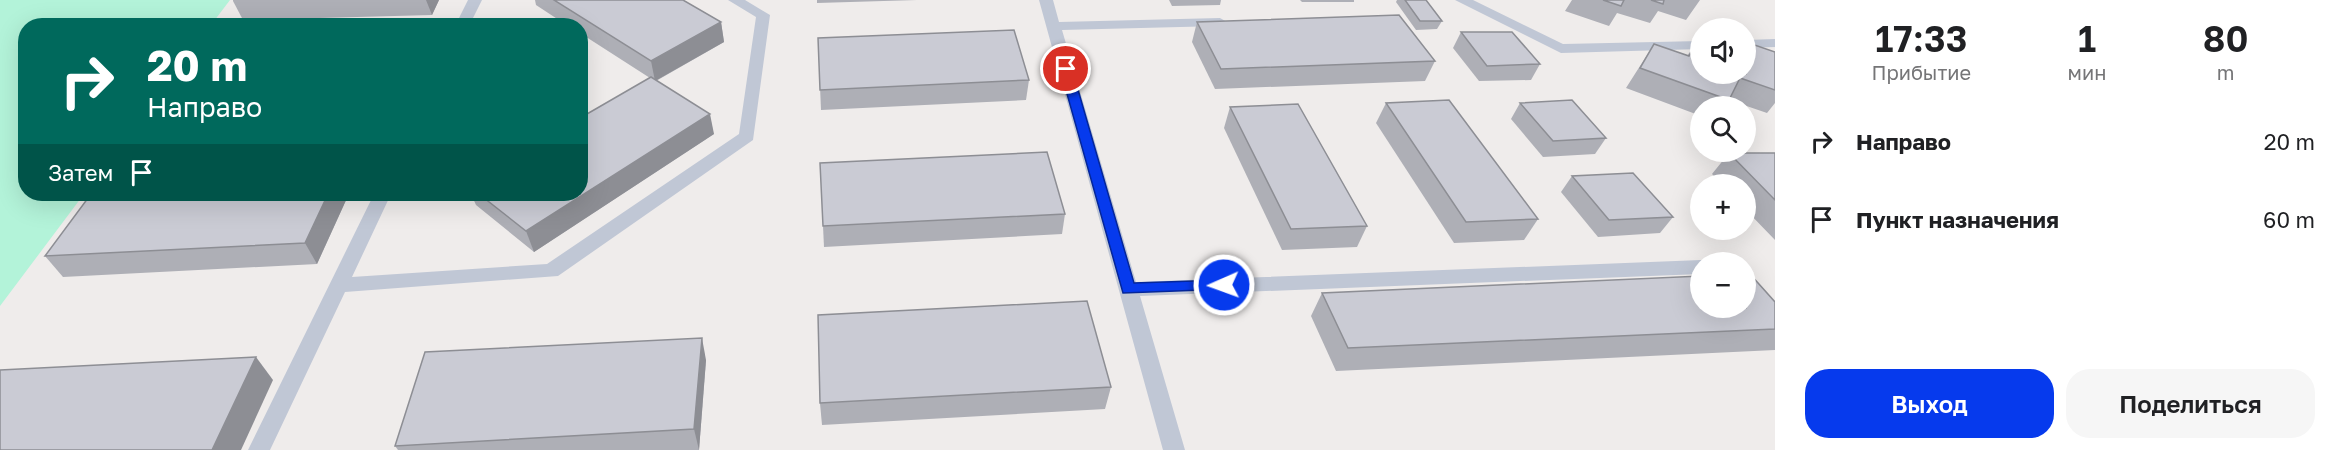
<!DOCTYPE html>
<html lang="ru">
<meta charset="utf-8">
<style>
body{margin:0;font-family:"Golos Text",sans-serif;background:#f6f6f6;color:#202124;height:100vh;display:flex;flex-direction:column;font-size:22px;white-space:nowrap}
*{box-sizing:border-box;margin:0}
p{font-size:20px;color:#757577}
.icon{flex:none;width:33px;height:33px;fill:none;stroke:currentColor;stroke-width:2;stroke-linecap:round;stroke-linejoin:round}
.map{position:relative;flex:1;overflow:hidden}
.side{display:flex;flex-direction:column;background:#fff;width:570px}
.side>*{flex:none}
.hud{position:absolute;left:18px;top:18px;width:570px;height:183px;border-radius:24px;box-shadow:0 6px 24px #0002;background:#00695c;color:#fff;overflow:hidden}
.controls{position:absolute;left:1690px;top:18px;display:grid;gap:12px}
.controls a{display:grid;place-items:center;width:66px;height:66px;border-radius:50%;background:#fff;box-shadow:0 6px 24px #0002;font-size:30px}
.pin{position:absolute;display:grid;place-items:center;width:51px;height:51px;color:#fff;margin:-26px;border:3px solid #fff;border-radius:50%;box-shadow:0 2px 6px #0007}
.me{position:absolute;width:66px;margin:-33px;rotate:268deg;stroke-linejoin:round;filter:drop-shadow(0 0 4px #0008)}
.turn{display:flex;align-items:center;gap:21px;height:126px;padding:0 30px;font-size:27px}
.turn .icon{width:78px;height:78px;stroke-width:2.5}
.turn b{display:block;font-size:42px;line-height:51px}
.then{display:flex;align-items:center;height:57px;padding:0 30px;background:#0003;gap:12px;font-size:22px}
.eta{display:flex;justify-content:space-evenly;align-items:center;height:102px;text-align:center}
.eta b{font-size:36px;font-weight:600;line-height:42px}
.action{display:flex;gap:12px;margin-top:auto;padding:12px 30px}
.action a{flex:1;height:69px;border-radius:24px;background:#063aed;color:#fff;font-size:24px;font-weight:600;line-height:69px;text-align:center}
.action a+a{background:#f6f6f6;color:#202124}
ul{padding:0;list-style:none}
li{display:flex;align-items:center;gap:18px;height:78px;padding:0 30px}
li div{flex:1}
li b{display:block;font-size:22px}
li em{font-style:normal}
main{display:flex;flex:1;min-height:0}
.map>svg:first-child{display:block}
.green{fill:#b3f3d9}
.lines{fill:none;stroke-linecap:round;stroke-linejoin:round}
.service{fill:#c0c7d5;fill-rule:evenodd}
.wall{fill:#aeafb6}
.shaded-wall{fill:#8d8e94}
.building{fill:#cacbd4;stroke:#8d8e94;stroke-width:1.5}
.route{fill:#063aed;stroke:#04269a;stroke-width:1.5}
</style>
<main>
<div class="map">
<svg width="1775" height="450" viewBox="0 0 1775 450">
<rect width="100%" height="100%" fill="#efeceb"/>
<path class="green" d="M0 0H230L211 25 26 26V194H84L0 306Z"/>
<g class="lines">
<g class="service">
<path d="M468 0H482L469 26H455Z"/>
<path d="M728 0H745L770 15 753 140 558 276 345 292 270 450H248L374 194H391L352 277 547 264 739 134 756 17Z"/>
<path d="M1039 0H1053L1059 22 1220 18 1227 22 1220 26 1062 30 1136 282 1701 260 1708 262H1701V274L1140 296 1185 450H1163Z"/>
<path d="M1455 0H1473L1563 44 1701 41V49L1561 53Z"/>
<path d="M1775 39V47L1746 48V40Z"/>
</g>
</g>
<g class="wall">
<path d="M233 0H439L432 15 243 20 233 1Z"/>
<path d="M535 0H683L721 22 724 42 656 81 714 134 534 252 476 205 471 194H580L650 78 580 33V26H568L536 5Z"/>
<path d="M817 0H917L817 3Z"/>
<path d="M1169 0H1221L1220 5 1172 6Z"/>
<path d="M1300 0H1354V2H1302Z"/>
<path d="M1397 0H1426L1442 21 1437 29 1416 30 1396 2Z"/>
<path d="M1572 0H1700L1686 20 1658 11 1650 23 1617 13 1609 26 1565 11Z"/>
<path d="M1197 22 1435 61 1425 81 1215 89 1192 42Z"/>
<path d="M1461 32 1540 64 1531 80 1479 81 1453 48Z"/>
<path d="M818 38 1029 80 1026 100 821 110Z"/>
<path d="M1697 42 1701 74 1775 52V103L1767 113 1729 100 1724 106H1701V116L1626 88 1654 44 1687 56Z"/>
<path d="M1386 103 1538 219 1524 240 1454 243 1376 123Z"/>
<path d="M1520 103 1606 138 1595 154 1543 157 1511 119Z"/>
<path d="M1230 107 1367 226 1357 247 1282 250 1224 128Z"/>
<path d="M1729 153H1775V240L1746 210V184H1722L1712 174Z"/>
<path d="M1572 176 1673 217 1660 233 1598 237 1561 192Z"/>
<path d="M91 194H344L347 198 317 264 63 277 45 256Z"/>
<path d="M1065 214 1062 234 824 247 823 226Z"/>
<path d="M1322 293 1775 302V350L1336 371 1311 316Z"/>
<path d="M706 360 699 450H398L395 446Z"/>
<path d="M1111 387 1105 409 822 425 820 403Z"/>
</g>
<g class="shaded-wall">
<path d="M426 0H439L432 15Z"/>
<path d="M721 22 724 42 655 81 651 61Z"/>
<path d="M710 114 714 134 534 252 526 231Z"/>
<path d="M328 194H344L347 198 317 264 305 243Z"/>
<path d="M702 338 706 360 699 450 694 429Z"/>
<path d="M256 357 273 380 241 450H212Z"/>
</g>
<g class="building">
<path d="M554 0H683L721 22 651 61Z"/>
<path d="M1405 0H1426L1442 21H1420Z"/>
<path d="M1603 0H1624L1621 6Z"/>
<path d="M1651 0H1664L1663 4Z"/>
<path d="M1399 15 1435 61 1221 69 1197 22Z"/>
<path d="M1014 30 1029 80 820 90 818 38Z"/>
<path d="M1461 32H1512L1540 64 1487 66Z"/>
<path d="M1697 42 1701 43V74H1746V42L1775 52V90L1740 78 1729 100 1640 68 1654 44 1689 56Z"/>
<path d="M651 77 710 114 526 231 479 194H580V118Z"/>
<path d="M1449 100 1538 219 1466 222 1386 103Z"/>
<path d="M1572 100 1606 138 1553 141 1520 103Z"/>
<path d="M1298 104 1367 226 1291 229 1230 107Z"/>
<path d="M1047 152 1065 214 823 226 820 163Z"/>
<path d="M1729 153H1775V200Z"/>
<path d="M1633 173 1673 217 1609 220 1572 176Z"/>
<path d="M91 194H328L305 243 45 256Z"/>
<path d="M1746 274H1750L1775 302V329L1348 348 1322 293 1701 276V308H1746Z"/>
<path d="M1087 301 1111 387 820 403 818 315Z"/>
<path d="M702 338 694 429 395 446 425 352Z"/>
<path d="M256 357 212 450H0V370Z"/>
</g>
<path class="route" d="M1062 67 1072 69 1134 283 1224 280 1231 285 1229 289 1123 293 1060 69Z"/>
</svg>
<div class="controls">
<a><svg class="icon" aria-label="sound" viewBox="0 0 24 24"><path d="M4 9h4l5-4v14l-5-4H4zM17 9q2 3 0 6"/></svg></a>
<a><svg class="icon" aria-label="search" viewBox="0 0 24 24"><circle cx="10" cy="10" r="6"/><path d="M15 15l6 6"/></svg></a>
<a>+</a>
<a>−</a>
</div>
<div class="pin" style="left:1066px;top:69px;background:#d93025"><svg class="icon" aria-label="arrive" viewBox="0 0 24 24"><path d="M6 21V4h12l-3 4 3 4H6"/></svg></div>
<svg class="me" style="left:1224px;top:285px" viewBox="-20 -20 40 40"><circle r="17" fill="#063aed" stroke="#fff" stroke-width="3"/><path d="M0-11L8 9 0 5-8 9z" fill="#fff"/></svg>
<div class="hud">
<div class="turn"><svg class="icon" aria-label="right" viewBox="0 0 24 24"><path d="M7 20v-9h11M14 6l5 5-5 5"/></svg><div><b>20 m</b>Направо</div></div>
<div class="then">Затем<svg class="icon" aria-label="arrive" viewBox="0 0 24 24"><path d="M6 21V4h12l-3 4 3 4H6"/></svg></div>
</div>
</div>
<section class="side">
<div class="eta">
<div><b>17:33</b><p>Прибытие</p></div>
<div><b>1</b><p>мин</p></div>
<div><b>80</b><p>m</p></div>
</div>
<ul>
<li><svg class="icon" aria-label="right" viewBox="0 0 24 24"><path d="M7 20v-9h11M14 6l5 5-5 5"/></svg><div><b>Направо</b></div><em>20 m</em></li>
<li><svg class="icon" aria-label="arrive" viewBox="0 0 24 24"><path d="M6 21V4h12l-3 4 3 4H6"/></svg><div><b>Пункт назначения</b></div><em>60 m</em></li>
</ul>
<div class="action"><a>Выход</a><a>Поделиться</a></div>
</section>
</main>
